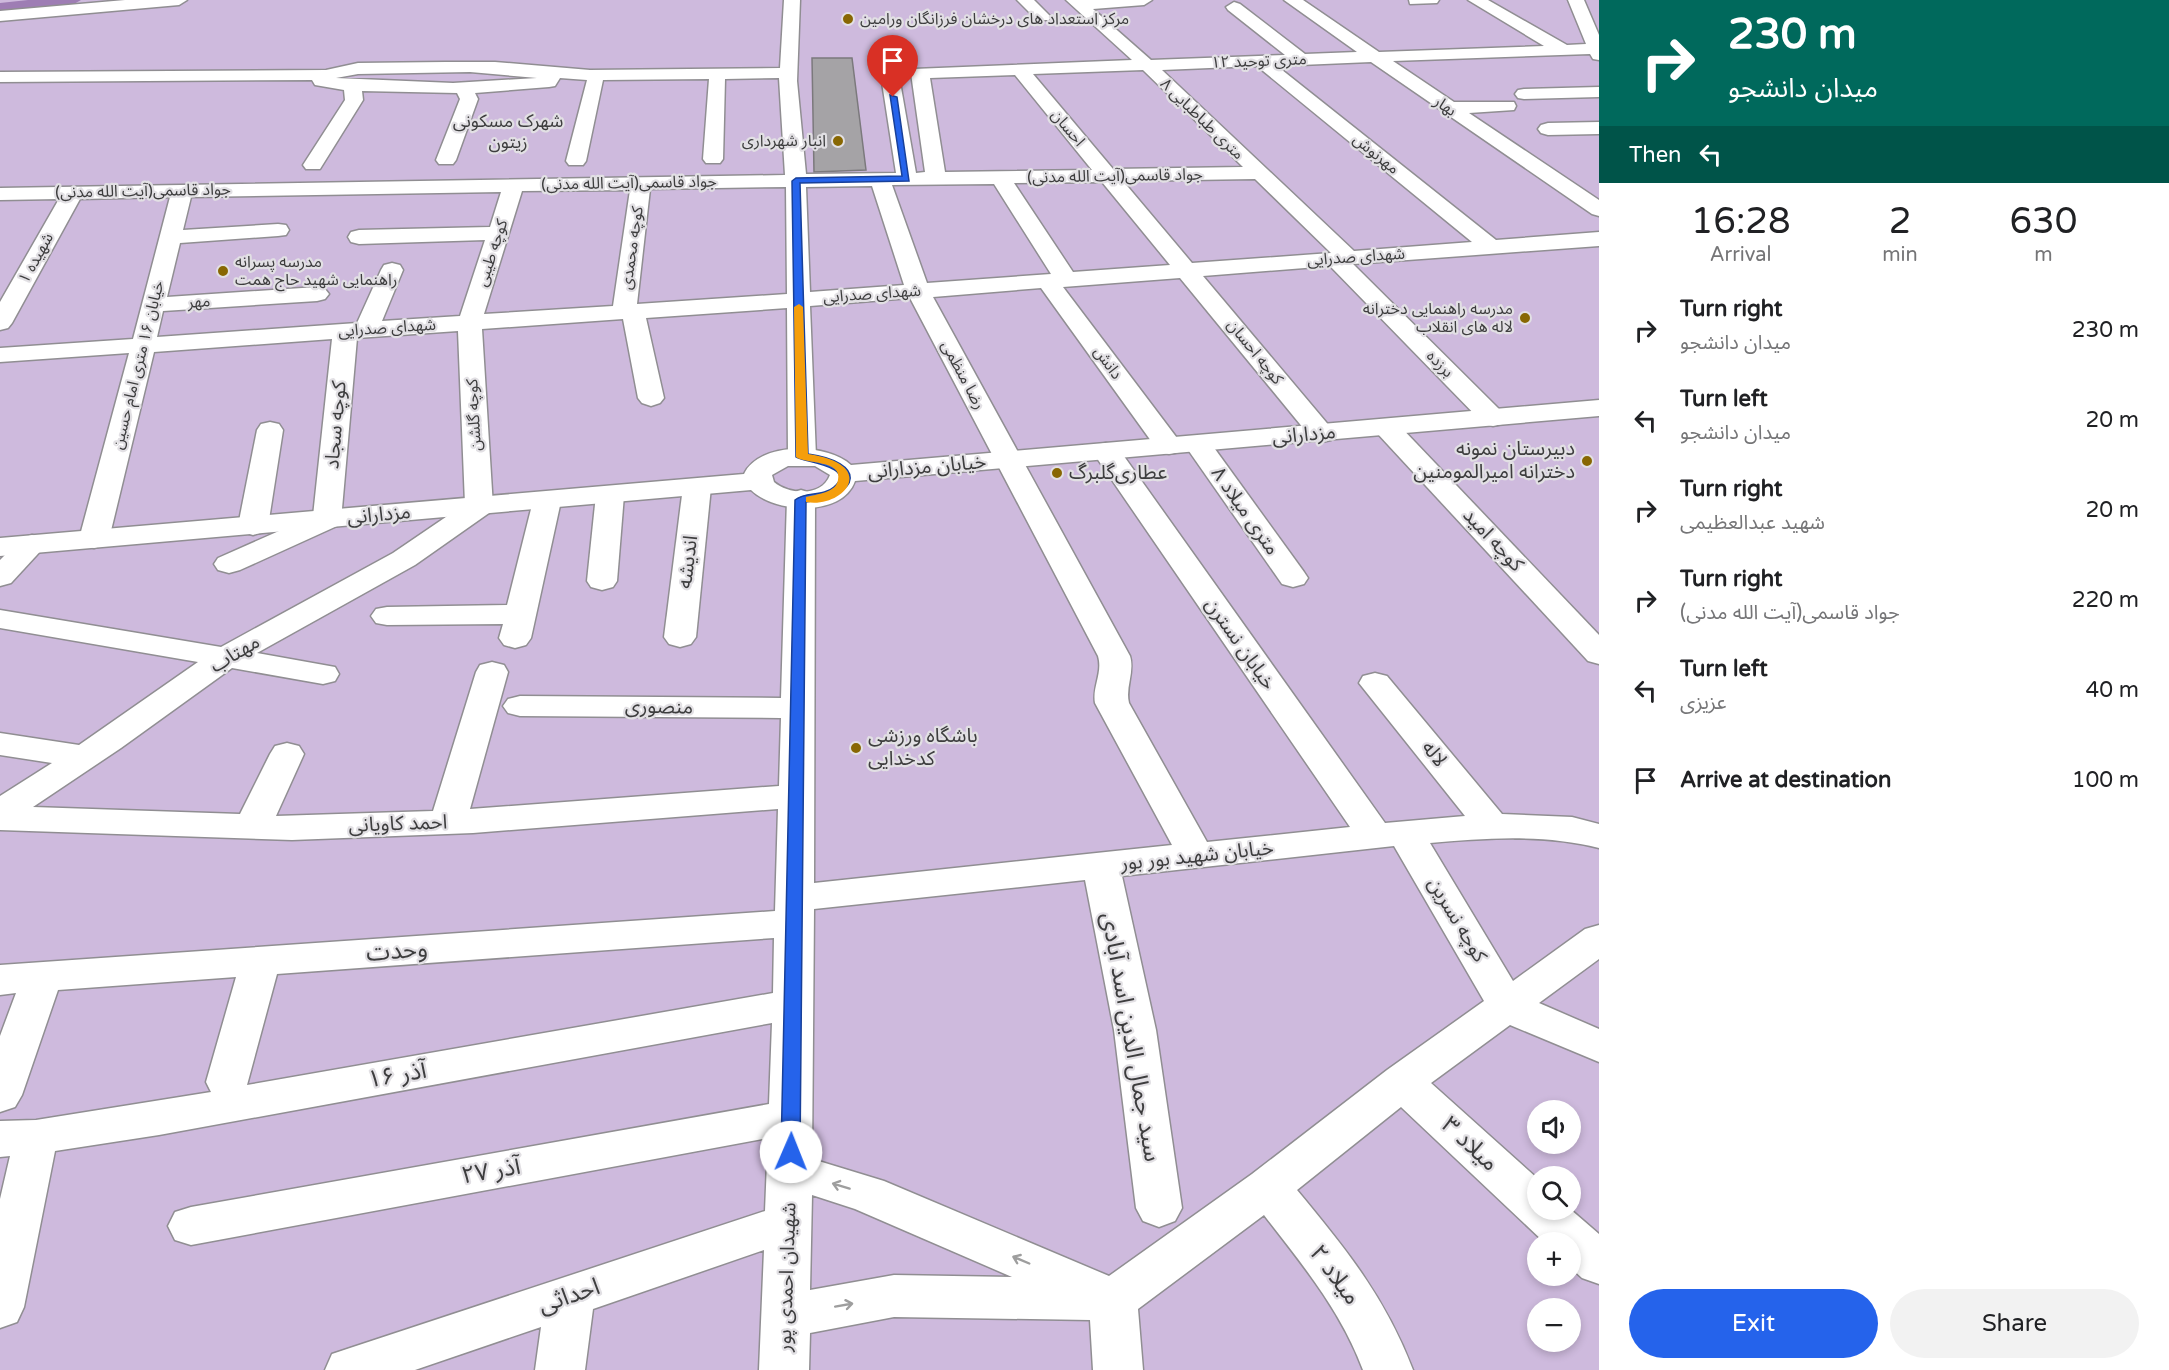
<!DOCTYPE html>
<meta charset="utf-8">
<style>
body{margin:0;font-family:"Varela Round","Noto Sans Arabic",sans-serif;background:#f2f2f2;color:#202124;height:100vh;display:flex;flex-direction:column;font-size:22px;white-space:nowrap}
*{box-sizing:border-box;margin:0}
p{font-size:20px;color:#757577}
.icon{flex:none;width:33px;height:33px;fill:none;stroke:currentColor;stroke-width:2;stroke-linecap:round;stroke-linejoin:round}
.map{position:relative;flex:1;overflow:hidden}
.sheet{display:flex;flex-direction:column;background:#fff;width:570px}
.sheet>*{flex:none}
.top-card{background:#00695c;color:#fff;overflow:hidden}
.tools{position:absolute;left:1527px;top:1100px;display:grid;gap:12px}
.tools a{display:grid;place-items:center;width:54px;height:54px;border-radius:50%;background:#fff;box-shadow:0 3px 9px #0003;font-size:30px}
.pin{position:absolute;display:grid;place-items:center;width:51px;height:51px;color:#fff;margin:-62px -26px;border-radius:50% 50% 50% 0;rotate:-45deg;box-shadow:0 0 6px #0007}
.pin .icon{rotate:45deg}
.me{position:absolute;width:66px;margin:-33px;rotate:1deg;stroke-linejoin:round;filter:drop-shadow(0 0 4px #0008)}
.turn{display:flex;align-items:center;gap:21px;height:126px;padding:0 30px;font-size:27px}
.turn .icon{width:78px;height:78px;stroke-width:2.5}
.turn b{display:block;font-size:42px;line-height:51px}
.then{display:flex;align-items:center;height:57px;padding:0 30px;background:#0003;gap:12px;font-size:22px}
.eta{display:flex;justify-content:space-evenly;align-items:center;height:102px;text-align:center}
.eta b{font-size:36px;font-weight:600;line-height:42px}
.button{display:flex;gap:12px;margin-top:auto;padding:12px 30px}
.button a{flex:1;height:69px;border-radius:36px;background:#2563eb;color:#fff;font-size:24px;font-weight:600;line-height:69px;text-align:center}
.button a+a{background:#f2f2f2;color:#202124}
ul{padding:0;list-style:none}
li{display:flex;align-items:center;gap:18px;height:90px;padding:0 30px}
li div{flex:1}
li b{display:block;font-size:22px}
li em{font-style:normal}
main{display:flex;flex:1;min-height:0}
.map>svg:first-child{display:block}
.green{fill:#cebadd;fill-rule:evenodd}
.lines{fill:none;stroke-linecap:round;stroke-linejoin:round}
.canal{fill:#9e7db4;fill-rule:evenodd}
.building{fill:#a5a3a6;stroke:#7b797c;stroke-width:1.5}
.minor-casing{stroke:#908e92;stroke-width:3}
.major-casing{stroke:#908e92;stroke-width:3}
.minor{fill:#fff;fill-rule:evenodd}
.major{fill:#fff;fill-rule:evenodd}
.oneway{stroke:#9e9e9e}
.route{fill:#2563eb;stroke:#184099;stroke-width:1.5}
.slow{fill:#f59e0b}
.poi-dot{fill:#886703;stroke:#e2e0e4;stroke-width:2}
.labels{text-anchor:middle;dominant-baseline:central;stroke-width:4.5;stroke-linejoin:round;paint-order:stroke}
.far-poi-label{font-size:16px;fill:#3d3d3e;stroke:#e2e0e4;text-anchor:start}
.far-street-label{font-size:16px;fill:#3d3d3e;stroke:#e2e0e4}
.far-neighbourhood-label{font-size:18px;fill:#3d3d3e;stroke:#e2e0e4}
.street-label{font-size:20px;fill:#3d3d3e;stroke:#e2e0e4}
.poi-label{font-size:20px;fill:#3d3d3e;stroke:#e2e0e4;text-anchor:start}
.near-street-label{font-size:24px;fill:#3d3d3e;stroke:#e2e0e4}
</style>
<main>
<div class="map">
<svg width="1599" height="1370" viewBox="0 0 1599 1370">
<rect width="100%" height="100%" fill="#e2e0e4"/>
<path class="green" d="M0 0H1599V1370H0ZM1538 1110H1570V1143H1538ZM1538 1176H1570V1209H1538ZM1538 1242H1570V1275H1538ZM1538 1308H1570V1341H1538Z"/>
<g class="lines">
<path class="canal" d="M28 0H81L74 4 0 11V3Z"/>
</g>
<path class="building" d="M812 58H852L866 170 814 172Z"/>
<g class="lines">
<defs>
<g id="minor">
<path d="M784 0H800L797 81 806 174 896 173 881 76 884 72H896L899 76 916 173 925 172 911 73 914 69 1132 60 1066 0H1152L1144 5 1093 9 1151 60 1285 55 1228 10 1226 7 1234 2 1240 4 1305 54 1357 52 1284 0H1303L1379 52 1544 46 1468 0H1488L1567 45 1586 44 1568 0H1584L1599 35V60L1593 59 1590 54 1393 61 1454 102H1514L1516 106 1514 110 1469 113 1599 200V216L1592 214 1371 62 1277 66 1496 240 1599 232V246L1353 264 1502 412 1506 418 1502 424 1493 426 1484 424 1330 266 1203 276 1331 428 1335 434 1331 440 1322 442 1313 440 1180 278 1063 287 1183 446 1179 452 1169 454 1159 452 1041 288 933 297 1130 656C1135 672 1125 687 1129 703L1207 842 1350 827 1092 451 1096 445 1106 443 1116 445 1385 823 1465 816 1359 683 1363 676 1375 673 1387 676 1502 814 1572 817 1599 824V848C1544 834 1486 838 1430 843L1513 981 1585 929 1599 925V959L1539 1003 1599 1029V1062L1510 1025 1431 1083 1538 1179V1209H1570L1599 1234V1284L1582 1278 1570 1267V1242H1544L1401 1107 1297 1190C1346 1249 1385 1297 1413 1370H1363C1341 1311 1302 1264 1264 1215L1138 1309 1143 1370H1093L1090 1320 894 1317 810 1333 809 1370H759L764 1250 593 1309 585 1370H535L541 1327 415 1370H325L332 1354 350 1348 765 1211 768 1138 191 1245 175 1240 168 1226 175 1212 191 1207 769 1104 772 1023 159 1135 55 1151 24 1307 17 1322 0 1328V1199L10 1156 0 1157V1121L36 1120 211 1092 206 1082 236 977 58 990 22 1095 15 1107 0 1112V1036L16 993 0 995V965L775 911 778 809 473 833 292 840 0 830V796L52 763 0 755V733L79 745 198 662 0 628V610L221 647 393 553 465 504 458 331 357 338 341 520 337 526 240 570 229 573 218 570 214 564 218 558 313 516 332 339 154 352 109 539 104 545 94 548 84 545 79 539 129 353 0 362V348L133 339 170 197 80 199 12 323 8 328 0 330V302L59 199 0 200V188L785 175 779 78 725 79 723 159 720 163H706L703 159 709 79 603 80 586 161 583 165H569L566 161 587 80 560 78 555 86 549 87 475 93 478 99 456 160 453 164H439L436 160 460 99 457 93 362 91 363 100 320 169H306L303 165 345 100 344 90 315 85 312 80 0 82V72L326 70 358 63 445 62H495L590 70 780 68ZM1257 66 1472 242 1354 251 1162 70ZM1143 70 1243 167 1113 169 1033 74ZM470 72 537 78 453 83 336 78 358 74ZM1015 75 1092 170 945 172 930 78ZM1255 179 1331 253 1192 263 1123 181ZM1102 182 1170 265 1073 272 1014 183ZM994 184 1051 274 927 283 892 185ZM872 186 904 285 810 292 806 187ZM786 187 787 294 637 304 650 189ZM630 190 613 306 484 314 522 191ZM501 192 490 227 359 230 351 232 348 237 351 242 359 244 485 240 460 316 382 321 403 270 400 265 392 263 384 265 381 270 357 323 157 337 163 311 317 301 325 299 329 294 325 289 317 287 167 297 180 243 278 236 286 235 289 230 286 225 278 224 183 230 191 197ZM910 298 1098 656C1103 673 1092 687 1095 703L1172 845 814 883 815 499 811 493 801 490 791 493 787 499 781 698 520 696 508 699 503 706 508 713 520 716 781 718 779 786 470 809 508 672 504 665 492 662 480 665 476 672 433 811 276 816 304 754 299 746 287 743 275 746 270 754 240 814 33 807 121 748 232 668 323 684 335 681 339 674 335 667 257 653 415 565 489 513 493 507 482 329 623 319 638 398 642 403 651 406 660 403 664 398 646 318 787 308 788 457 792 463 802 465 812 463 816 457 810 306ZM1394 846 1484 1001 1387 1070 1252 1174 1109 1276 884 1181 812 1159 814 909 1085 880 1114 1030 1136 1208 1143 1221 1159 1227 1175 1221 1182 1208 1156 1030 1122 876ZM774 938 773 993 247 1085 277 974ZM812 1195 855 1209 1012 1277 894 1275 810 1290Z"/>
<path d="M1017 0H1034L1051 17 1049 20H1037Z"/>
<path d="M1409 0H1439L1437 3 1410 4Z"/>
<path d="M1599 87V97L1524 99 1518 98 1515 94 1518 90 1524 89Z"/>
<path d="M1599 122V134L1548 135 1541 133 1538 129 1541 125 1548 123Z"/>
<path d="M1386 419 1395 421 1599 635V664L1588 661 1377 433 1373 427 1377 421Z"/>
<path d="M270 422 279 424 283 430 268 526 263 532 253 535 243 532 238 526 257 430 261 424Z"/>
<path d="M1197 436 1207 438 1304 572 1308 578 1304 584 1293 587 1282 584 1184 444 1187 438Z"/>
<path d="M697 479 707 481 711 487 696 637 691 644 680 647 669 644 664 637 683 487 687 481Z"/>
<path d="M610 487 620 489 624 495 617 581 613 587 602 590 591 587 587 581 596 495 600 489Z"/>
<path d="M547 492 557 495 561 501 531 638 526 645 515 648 504 645 499 638 503 624 387 625 376 623 371 616 376 609 387 607 507 605 533 501 537 495Z"/>
<path d="M32 535 42 538 47 544 11 583 0 586V560L22 538Z"/>
</g>
<g id="major">
<path d="M125 0H187L179 5 0 21V11Z"/>
<path d="M1599 400V416L855 481C842 518 774 513 751 490L0 556V538L744 474C760 441 827 443 851 465ZM788 466H815L830 475C822 497 789 495 774 482L772 475Z"/>
</g>
</defs>
<use href="#minor" class="minor-casing"/>
<use href="#major" class="major-casing"/>
<use href="#minor" class="minor"/>
<use href="#major" class="major"/>
</g>
<defs><path id="oneway-shaft" d="M-6 0H5M1.5-3L5.5 0L1.5 3" fill="none" stroke-width="1.6" stroke-linecap="round" stroke-linejoin="round" transform="scale(1.5)"/></defs>
<g class="oneway">
<use href="#oneway-shaft" transform="translate(841 1186) rotate(-163)"/>
<use href="#oneway-shaft" transform="translate(1021 1260) rotate(-157)"/>
<use href="#oneway-shaft" transform="translate(844 1305) rotate(-10)"/>
</g>
<path class="route" d="M890 95 897 97 909 181 800 183 808 454C866 462 863 495 806 502L800 1152 797 1158 791 1160 784 1158 781 1152 795 500C805 491 823 497 834 487 858 466 802 462 796 457L792 181 796 178 902 176Z"/>
<path class="slow" d="M799 304 803 307 808 454C881 465 843 509 806 502V497C817 494 836 493 838 480 843 460 805 464 796 457L794 307Z"/>
<g class="poi-dot">
<circle cx="848" cy="19" r="6"/>
<circle cx="838" cy="141" r="6"/>
<circle cx="223" cy="271" r="6"/>
<circle cx="1525" cy="318" r="6"/>
<circle cx="1587" cy="461" r="6"/>
<circle cx="1057" cy="473" r="6"/>
<circle cx="856" cy="748" r="6"/>
</g>
<g class="labels">
<g class="far-poi-label">
<text x="860" y="19">مرکز استعداد های درخشان فرزانگان ورامین</text>
<text x="826" y="141" text-anchor="end">انبار شهرداری</text>
<text x="235" y="262">مدرسه پسرانه<tspan x="235" dy="18">راهنمایی شهید حاج همت</tspan></text>
<text x="1513" y="309" text-anchor="end">مدرسه راهنمایی دخترانه<tspan x="1513" dy="18">لاله های انقلاب</tspan></text>
</g>
<g class="far-street-label">
<text transform="translate(1259 61) rotate(-2)">۱۲ متری توحید</text>
<text transform="translate(1445 106) rotate(34)">بهار</text>
<text transform="translate(1202 119) rotate(44)">۸ متری طباطبایی</text>
<text transform="translate(1068 128) rotate(50)">احسان</text>
<text transform="translate(1376 154) rotate(39)">مهرنوش</text>
<text transform="translate(1115 176) rotate(-1)">جواد قاسمی(آیت الله مدنی)</text>
<text transform="translate(629 183) rotate(-1)">جواد قاسمی(آیت الله مدنی)</text>
<text transform="translate(143 191) rotate(-1)">جواد قاسمی(آیت الله مدنی)</text>
<text transform="translate(632 248) rotate(-82)">کوچه محمدی</text>
<text transform="translate(492 253) rotate(-72)">کوچه طیبی</text>
<text transform="translate(1356 257) rotate(-4)">شهدای صدرایی</text>
<text transform="translate(36 258) rotate(-61)">شهیده ۱</text>
<text transform="translate(872 294) rotate(-4)">شهدای صدرایی</text>
<text transform="translate(199 302) rotate(-4)">مهر</text>
<text transform="translate(387 328) rotate(-4)">شهدای صدرایی</text>
<text transform="translate(1255 352) rotate(51)">کوچه احسان</text>
<text transform="translate(1108 363) rotate(54)">دانش</text>
<text transform="translate(1440 364) rotate(45)">برزده</text>
<text transform="translate(138 365) rotate(-76)">خیابان ۱۶ متری امام حسین</text>
<text transform="translate(963 375) rotate(62)">رضا منظمی</text>
<text transform="translate(474 415) rotate(-93)">کوچه گلشن</text>
</g>
<g class="far-neighbourhood-label">
<text x="508" y="121">شهرک مسکونی<tspan x="508" dy="21">زیتون</tspan></text>
</g>
<g class="street-label">
<text transform="translate(336 425) rotate(-85)">کوچه سجاد</text>
<text transform="translate(1304 435) rotate(-5)">مزدارانی</text>
<text transform="translate(927 467) rotate(-5)">خیابان مزدارانی</text>
<text transform="translate(1245 511) rotate(55)">۸ متری میلاد</text>
<text transform="translate(379 515) rotate(-5)">مزدارانی</text>
<text transform="translate(1493 540) rotate(47)">کوچه امید</text>
<text transform="translate(688 562) rotate(-83)">اندیشه</text>
<text transform="translate(1240 644) rotate(55)">خیابان نسترن</text>
<text transform="translate(235 654) rotate(-31)">مهتاب</text>
<text transform="translate(659 707) rotate(1)">منصوری</text>
<text transform="translate(1434 754) rotate(51)">لاله</text>
<text transform="translate(398 824) rotate(-2)">احمد کاویانی</text>
<text transform="translate(1197 856) rotate(-6)">خیابان شهید بور بور</text>
<text transform="translate(1457 920) rotate(59)">کوچه نسرین</text>
<text transform="translate(787 1277) rotate(-88)">شهیدان احمدی پور</text>
</g>
<g class="poi-label">
<text x="1575" y="449" text-anchor="end">دبیرستان نمونه<tspan x="1575" dy="23">دخترانه امیرالمومنین</tspan></text>
<text x="1069" y="473">عطاری‌گلبرگ</text>
<text x="868" y="736">باشگاه ورزشی<tspan x="868" dy="23">کدخدایی</tspan></text>
</g>
<g class="near-street-label">
<text transform="translate(397 951) rotate(-4)">وحدت</text>
<text transform="translate(1131 1037) rotate(80)">سید جمال الدین اسد آبادی</text>
<text transform="translate(397 1075) rotate(-10)">۱۶ آذر</text>
<text transform="translate(1470 1144) rotate(43)">میلاد ۳</text>
<text transform="translate(491 1171) rotate(-10)">۲۷ آذر</text>
<text transform="translate(1335 1275) rotate(53)">میلاد ۲</text>
<text transform="translate(569 1296) rotate(-19)">احداثی</text>
</g>
</g>
</svg>
<div class="tools">
<a><svg class="icon" aria-label="sound" viewBox="0 0 24 24"><path d="M4 9h4l5-4v14l-5-4H4zM17 9q2 3 0 6"/></svg></a>
<a><svg class="icon" aria-label="search" viewBox="0 0 24 24"><circle cx="10" cy="10" r="6"/><path d="M15 15l6 6"/></svg></a>
<a>+</a>
<a>−</a>
</div>
<div class="pin" style="left:893px;top:97px;background:#d93025"><svg class="icon" aria-label="arrive" viewBox="0 0 24 24"><path d="M6 21V4h12l-3 4 3 4H6"/></svg></div>
<svg class="me" style="left:791px;top:1152px" viewBox="-20 -20 40 40"><circle r="19" fill="#fff"/><path d="M0-13L10 11 0 6-10 11z" fill="#2563eb"/></svg>
</div>
<section class="sheet">
<div class="top-card">
<div class="turn"><svg class="icon" aria-label="right" viewBox="0 0 24 24"><path d="M7 20v-9h11M14 6l5 5-5 5"/></svg><div><b>230 m</b>میدان دانشجو</div></div>
<div class="then">Then<svg class="icon" aria-label="left" viewBox="0 0 24 24"><path d="M17 20v-9H6M10 6l-5 5 5 5"/></svg></div>
</div>
<div class="eta">
<div><b>16:28</b><p>Arrival</p></div>
<div><b>2</b><p>min</p></div>
<div><b>630</b><p>m</p></div>
</div>
<ul>
<li><svg class="icon" aria-label="right" viewBox="0 0 24 24"><path d="M7 20v-9h11M14 6l5 5-5 5"/></svg><div><b>Turn right</b><p>میدان دانشجو</p></div><em>230 m</em></li>
<li><svg class="icon" aria-label="left" viewBox="0 0 24 24"><path d="M17 20v-9H6M10 6l-5 5 5 5"/></svg><div><b>Turn left</b><p>میدان دانشجو</p></div><em>20 m</em></li>
<li><svg class="icon" aria-label="right" viewBox="0 0 24 24"><path d="M7 20v-9h11M14 6l5 5-5 5"/></svg><div><b>Turn right</b><p>شهید عبدالعظیمی</p></div><em>20 m</em></li>
<li><svg class="icon" aria-label="right" viewBox="0 0 24 24"><path d="M7 20v-9h11M14 6l5 5-5 5"/></svg><div><b>Turn right</b><p>جواد قاسمی(آیت الله مدنی)</p></div><em>220 m</em></li>
<li><svg class="icon" aria-label="left" viewBox="0 0 24 24"><path d="M17 20v-9H6M10 6l-5 5 5 5"/></svg><div><b>Turn left</b><p>عزیزی</p></div><em>40 m</em></li>
<li><svg class="icon" aria-label="arrive" viewBox="0 0 24 24"><path d="M6 21V4h12l-3 4 3 4H6"/></svg><div><b>Arrive at destination</b></div><em>100 m</em></li>
</ul>
<div class="button"><a>Exit</a><a>Share</a></div>
</section>
</main>
